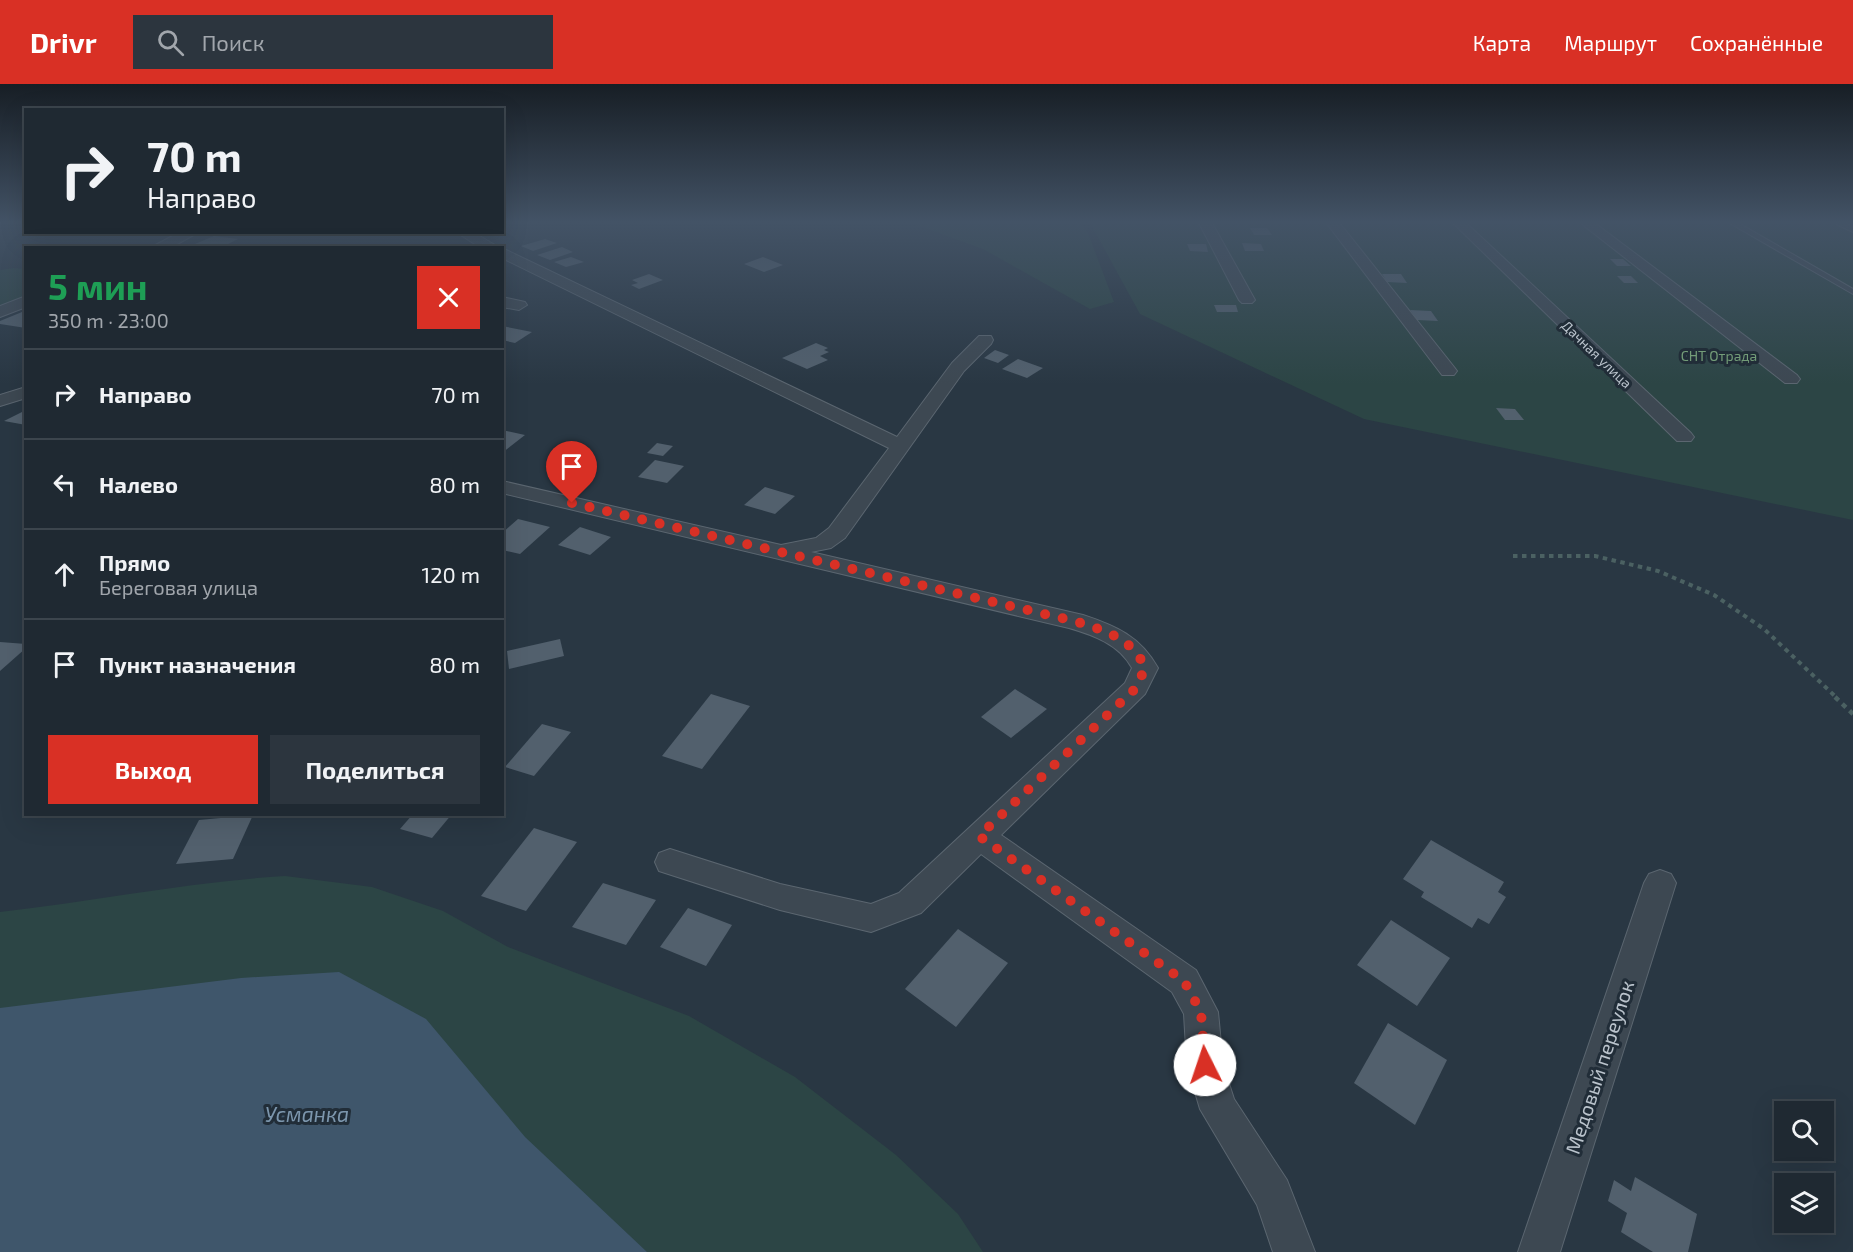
<!DOCTYPE html>
<html lang="ru">
<meta charset="utf-8">
<style>
body{margin:0;font-family:"Exo 2",sans-serif;background:#2c353e;color:#f1f3f6;height:100vh;display:flex;flex-direction:column;font-size:22px;white-space:nowrap}
*{box-sizing:border-box;margin:0}
p{font-size:20px;color:#a1a6ac}
.icon{flex:none;width:33px;height:33px;fill:none;stroke:currentColor;stroke-width:2;stroke-linecap:round;stroke-linejoin:round}
.map{position:relative;flex:1;overflow:hidden}
.drawer{position:absolute;left:24px;top:162px;width:480px;height:570px;display:flex;flex-direction:column;background:#1f2932;border-radius:0px;box-shadow:0 6px 24px #0002,0 0 0 2px #3c454d}
.drawer>*{flex:none}
.top-card{position:absolute;left:24px;top:24px;width:480px;height:126px;border-radius:0px;box-shadow:0 6px 24px #0002,0 0 0 2px #3c454d;background:#1f2932;color:#f1f3f6;overflow:hidden}
.tools{position:absolute;left:1774px;top:1017px;display:grid;gap:12px}
.tools a{display:grid;place-items:center;width:60px;height:60px;border-radius:0px;background:#1f2932;box-shadow:0 6px 24px #0002,0 0 0 2px #3c454d;font-size:30px}
.pin{position:absolute;display:grid;place-items:center;width:51px;height:51px;color:#fff;margin:-62px -26px;border-radius:50% 50% 50% 0;rotate:-45deg;box-shadow:0 0 6px #0007}
.pin .icon{rotate:45deg}
.me{position:absolute;width:66px;margin:-33px;rotate:356deg;stroke-linejoin:round;filter:drop-shadow(0 0 4px #0008)}
.turn{display:flex;align-items:center;gap:21px;height:126px;padding:0 24px;font-size:27px}
.turn .icon{width:78px;height:78px;stroke-width:2.5}
.turn b{display:block;font-size:42px;line-height:51px}
.round{display:grid;place-items:center;flex:none;width:63px;height:63px;border-radius:0px;background:#2c353e}
.summary{display:flex;align-items:center;justify-content:space-between;height:102px;padding:0 24px}
h1{font-size:36px;font-weight:700;line-height:45px;color:#1e9e55}
.cta{display:flex;gap:12px;margin-top:auto;padding:12px 24px}
.cta a{flex:1;height:69px;border-radius:0px;background:#d93025;color:#fff;font-size:24px;font-weight:700;line-height:69px;text-align:center}
.cta a+a{background:#2c353e;color:#f1f3f6}
ul{padding:0;list-style:none}
li{display:flex;align-items:center;gap:18px;height:90px;padding:0 24px;border-top:2px solid #3c454d}
li div{flex:1}
li b{display:block;font-size:22px}
li em{font-style:normal}
header{display:flex;align-items:center;gap:36px;box-sizing:border-box;height:84px;padding:0 30px;background:#d93025;color:#fff}
header strong{font-size:28px}
nav{display:flex;gap:33px;margin-inline-start:auto;font-size:21px}
.search{width:420px;height:54px;background:#2c353e;display:flex;align-items:center;gap:15px;box-sizing:border-box;padding:0 21px;border-radius:0px;color:#a1a6ac;font-size:22px}
.map>svg:first-child{display:block}
.green{fill:#2c4545}
.water{fill:#3f566b}
.building{fill:#52606d}
.lines{fill:none;stroke-linecap:round;stroke-linejoin:round}
.service-casing{stroke:#5b6670;stroke-width:2}
.minor-casing{stroke:#5b6670;stroke-width:2}
.path-far1{stroke:#4b6162;stroke-width:4;stroke-dasharray:4.5 4.5;stroke-linecap:butt}
.path{stroke:#4b6162;stroke-width:4.5;stroke-dasharray:5 5;stroke-linecap:butt}
.service{fill:#3d4852;fill-rule:evenodd}
.minor{fill:#3d4852;fill-rule:evenodd}
.route{stroke:#d93025;stroke-width:10;stroke-dasharray:0 18}
.labels{text-anchor:middle;dominant-baseline:central;stroke-width:6;stroke-linejoin:round;paint-order:stroke}
.far-street-label{font-size:14px;fill:#bac3cc;stroke:#212d38}
.far-park-label{font-size:14px;fill:#739c78;stroke:#212d38}
.near-street-label{font-size:20px;fill:#bac3cc;stroke:#212d38}
.near-water-label{font-size:21px;font-style:italic;fill:#7c96ad;stroke:#212d38}
</style>
<header>
<strong>Drivr</strong>
<div class="search"><svg class="icon" aria-label="search" viewBox="0 0 24 24"><circle cx="10" cy="10" r="6"/><path d="M15 15l6 6"/></svg>Поиск</div>
<nav><a>Карта</a><a>Маршрут</a><a>Сохранённые</a></nav>
</header>
<div class="map">
<svg width="1853" height="1168" viewBox="0 0 1853 1168">
<rect width="100%" height="100%" fill="#293743"/>
<g class="green">
<path d="M906 137H1079L1088 149 1114 218 1090 225 983 165Z"/>
<path d="M1089 137H1853V436L1364 335 1140 230Z"/>
<path d="M14 184 25 185V210L0 228V186Z"/>
<path d="M285 792 372 803 443 827 508 863 689 932 795 993 896 1071 958 1130 983 1168H0V828C95 817 189 798 285 792Z"/>
</g>
<path class="water" d="M339 888 426 935 525 1053 647 1168H0V924L241 894Z"/>
<g class="building">
<path d="M1250 144H1267L1272 151H1254Z"/>
<path d="M214 152 238 155 220 164 195 160Z"/>
<path d="M545 155 557 159 533 167 521 162Z"/>
<path d="M1242 159 1261 160 1264 167H1245Z"/>
<path d="M1187 160H1206L1208 168 1190 167Z"/>
<path d="M562 163 573 168 550 176 537 171Z"/>
<path d="M571 173 584 178 566 183 554 178Z"/>
<path d="M763 173 783 181 764 188 744 180Z"/>
<path d="M1610 175H1623L1631 182H1617Z"/>
<path d="M649 190 663 196 639 205 631 201 638 199 632 196Z"/>
<path d="M1382 190H1401L1407 199 1387 198Z"/>
<path d="M1617 192H1631L1638 199H1624Z"/>
<path d="M1214 221H1236L1238 228H1217Z"/>
<path d="M1410 226 1431 227 1438 237 1417 236Z"/>
<path d="M22 228H26V244L0 240V237Z"/>
<path d="M502 242 532 248 515 259 502 256Z"/>
<path d="M816 259 828 264 824 266 829 268 820 272 828 276 807 285 782 274Z"/>
<path d="M995 266 1009 271 998 279 984 274Z"/>
<path d="M1018 275 1043 284 1027 294 1002 285Z"/>
<path d="M1496 324 1515 325 1524 336H1505Z"/>
<path d="M26 326V341L4 337Z"/>
<path d="M502 346 525 351 502 369Z"/>
<path d="M657 359 673 362 663 372 647 369Z"/>
<path d="M655 376 684 382 667 399 638 393Z"/>
<path d="M765 403 795 412 775 430 744 421Z"/>
<path d="M518 435 550 443 520 470 502 466V449Z"/>
<path d="M580 443 611 453 590 471 558 461Z"/>
<path d="M560 555 564 572 509 585 507 567Z"/>
<path d="M0 558 26 560V564L0 587Z"/>
<path d="M1015 605 1047 625 1011 654 981 633Z"/>
<path d="M711 610 750 622 702 685 662 672Z"/>
<path d="M542 640 571 648 534 692 505 683Z"/>
<path d="M413 730H452L432 754 400 745Z"/>
<path d="M253 731 233 775 176 780 199 736Z"/>
<path d="M534 744 577 758 526 827 481 812Z"/>
<path d="M1431 756 1504 798 1498 808 1506 813 1489 840 1478 834 1472 844 1421 813 1424 808 1403 795Z"/>
<path d="M603 799 656 816 626 861 572 843Z"/>
<path d="M688 824 732 841 706 882 660 863Z"/>
<path d="M1391 836 1450 874 1417 922 1357 881Z"/>
<path d="M958 845 1008 879 956 943 905 905Z"/>
<path d="M1388 939 1447 976 1415 1041 1354 999Z"/>
<path d="M1635 1093 1697 1130 1688 1168H1653L1621 1148 1627 1129 1608 1117 1614 1096 1631 1107Z"/>
</g>
<g class="lines">
<defs>
<g id="service">
<path d="M1726 137H1735L1853 205V210Z"/>
<path d="M1830 137H1839L1853 143V148Z"/>
</g>
<g id="minor">
<path d="M1198 137H1211L1255 216 1252 219H1242L1239 216Z"/>
<path d="M1325 137H1338L1454 283 1457 287 1454 291H1442Z"/>
<path d="M1451 137H1464L1691 349 1694 353 1691 357H1677Z"/>
<path d="M1578 137H1592L1797 291 1800 295 1797 299H1785Z"/>
<path d="M180 148H199L170 164H150Z"/>
<path d="M456 148H473L500 164H481Z"/>
<path d="M502 164 897 353 952 279 979 252H991L993 256 991 260 964 287 845 454 831 464 811 468 1083 531C1116 542 1140 552 1158 584L1145 610 1001 751 1196 886 1218 928 1223 981 1234 1015 1287 1096 1315 1168H1273L1257 1121 1200 1025 1187 981 1184 930 1172 908 981 770 921 829 871 848 780 826 659 787 655 778 659 769 670 765 780 800 871 820 899 809 1125 599 1132 584C1119 560 1093 551 1069 544L502 409V397L781 461 816 454 829 444 889 364 502 174Z"/>
<path d="M26 212V223L0 233V222Z"/>
<path d="M502 213 525 218 527 221 519 226 502 223Z"/>
<path d="M26 303V314L0 322V311Z"/>
<path d="M1660 786 1671 790 1676 799 1560 1168H1518L1644 799 1649 790Z"/>
</g>
</defs>
<use href="#service" class="service-casing"/>
<use href="#minor" class="minor-casing"/>
<path class="path-far1" d="M1513 472H1595L1658 487 1714 511 1764 545 1837 614"/>
<path class="path" d="M1835 613 1853 630"/>
<use href="#service" class="service"/>
<use href="#minor" class="minor"/>
</g>
<linearGradient id="sky" x2="0" y2="1"><stop stop-color="#171e25"/><stop offset="0.46" stop-color="#435366"/><stop offset="1" stop-color="#435366" stop-opacity="0"/></linearGradient>
<rect width="1853" height="300" fill="url(#sky)"/>
<g class="lines">
<path class="route" d="M572 419 1074 537C1103 546 1133 554 1145 584L1136 604 979 752 1184 897 1201 928 1205 981"/>
</g>
<g class="labels">
<g class="far-street-label">
<text transform="translate(1597 270) rotate(44)">Дачная улица</text>
</g>
<g class="far-park-label">
<text x="1719" y="271">СНТ Отрада</text>
</g>
<g class="near-street-label">
<text transform="translate(1599 983) rotate(-72)">Медовый переулок</text>
</g>
<g class="near-water-label">
<text x="307" y="1029">Усманка</text>
</g>
</g>
</svg>
<div class="tools">
<a><svg class="icon" aria-label="search" viewBox="0 0 24 24"><circle cx="10" cy="10" r="6"/><path d="M15 15l6 6"/></svg></a>
<a><svg class="icon" aria-label="layers" viewBox="0 0 24 24"><path d="M12 4l9 5-9 5-9-5zM3 14l9 5 9-5"/></svg></a>
</div>
<div class="pin" style="left:572px;top:419px;background:#d93025"><svg class="icon" aria-label="arrive" viewBox="0 0 24 24"><path d="M6 21V4h12l-3 4 3 4H6"/></svg></div>
<svg class="me" style="left:1205px;top:981px" viewBox="-20 -20 40 40"><circle r="19" fill="#fff"/><path d="M0-13L10 11 0 6-10 11z" fill="#d93025"/></svg>
<div class="top-card">
<div class="turn"><svg class="icon" aria-label="right" viewBox="0 0 24 24"><path d="M7 20v-9h11M14 6l5 5-5 5"/></svg><div><b>70 m</b>Направо</div></div>
</div>
<section class="drawer">
<div class="summary"><div><h1>5 мин</h1><p>350 m · 23:00</p></div><a class="round" style="background:#d93025;color:#fff"><svg class="icon" aria-label="close" viewBox="0 0 24 24"><path d="M6 6l12 12M18 6L6 18"/></svg></a></div>
<ul>
<li><svg class="icon" aria-label="right" viewBox="0 0 24 24"><path d="M7 20v-9h11M14 6l5 5-5 5"/></svg><div><b>Направо</b></div><em>70 m</em></li>
<li><svg class="icon" aria-label="left" viewBox="0 0 24 24"><path d="M17 20v-9H6M10 6l-5 5 5 5"/></svg><div><b>Налево</b></div><em>80 m</em></li>
<li><svg class="icon" aria-label="ahead" viewBox="0 0 24 24"><path d="M12 20V5M6 11l6-6 6 6"/></svg><div><b>Прямо</b><p>Береговая улица</p></div><em>120 m</em></li>
<li><svg class="icon" aria-label="arrive" viewBox="0 0 24 24"><path d="M6 21V4h12l-3 4 3 4H6"/></svg><div><b>Пункт назначения</b></div><em>80 m</em></li>
</ul>
<div class="cta"><a>Выход</a><a>Поделиться</a></div>
</section>
</div>
